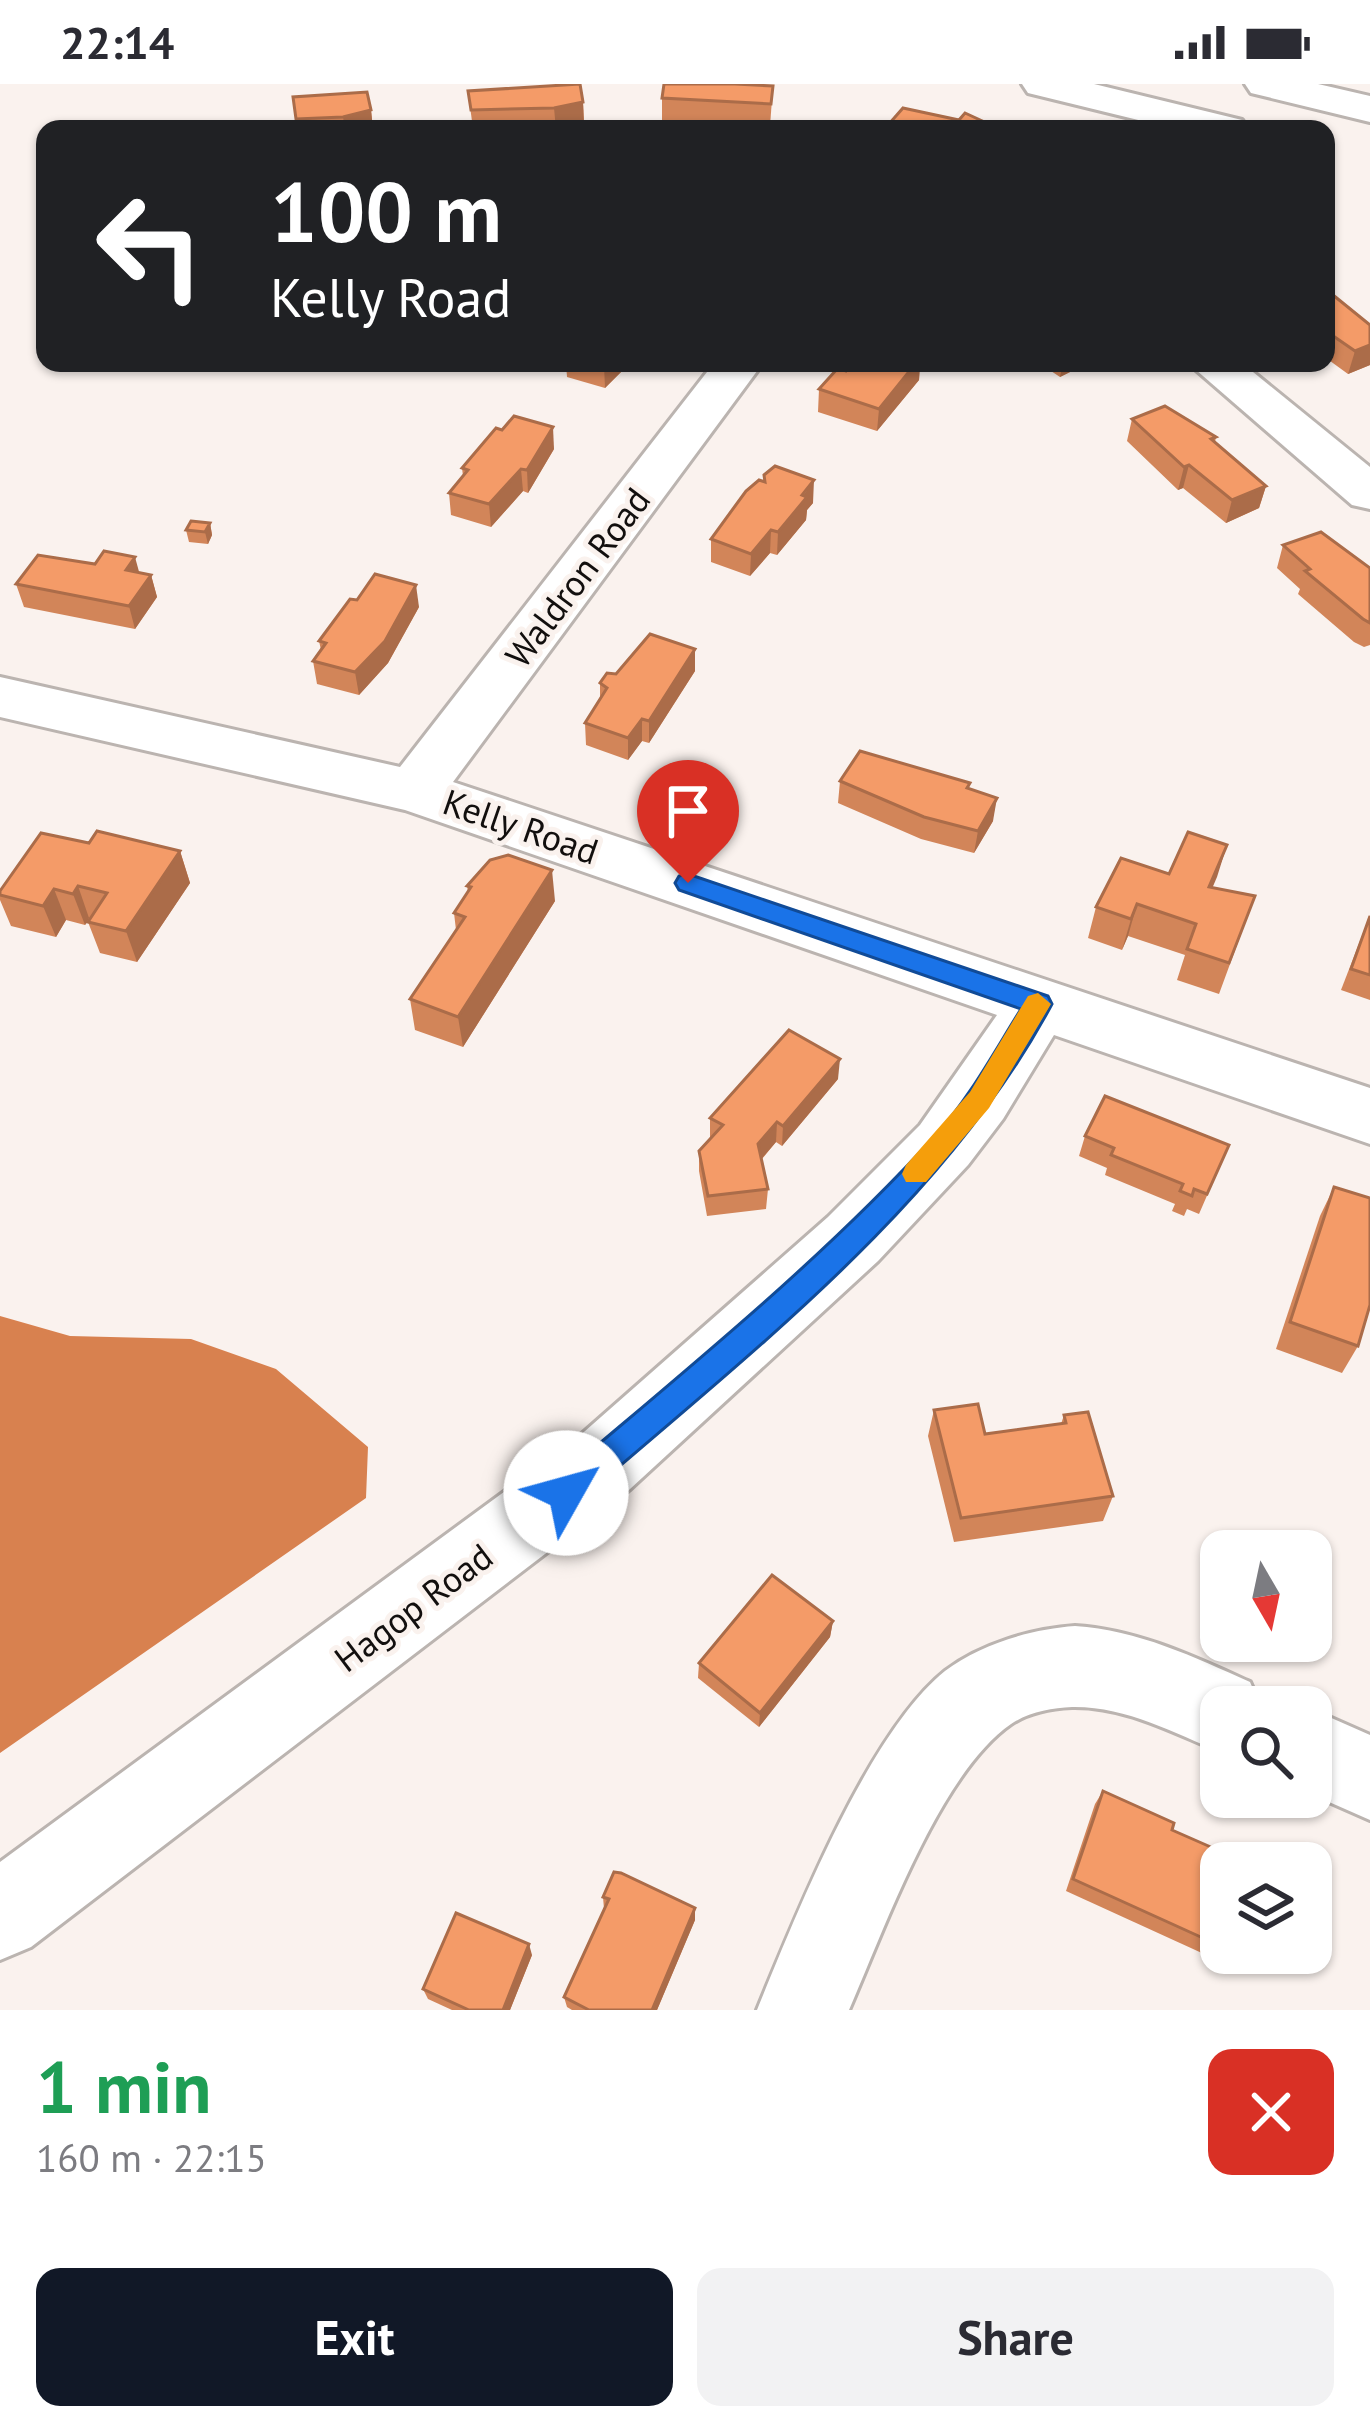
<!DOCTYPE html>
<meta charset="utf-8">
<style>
body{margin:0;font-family:"PT Sans",sans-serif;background:#f2f2f3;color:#2b2b33;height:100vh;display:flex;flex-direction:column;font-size:45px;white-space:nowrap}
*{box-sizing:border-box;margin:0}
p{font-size:39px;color:#7c7c81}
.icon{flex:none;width:66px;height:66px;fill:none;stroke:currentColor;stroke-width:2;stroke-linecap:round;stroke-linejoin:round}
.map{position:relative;height:1926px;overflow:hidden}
.panel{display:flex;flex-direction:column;background:#fff;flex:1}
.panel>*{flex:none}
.banner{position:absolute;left:36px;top:36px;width:1299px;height:252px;border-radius:24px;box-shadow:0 3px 9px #0004;background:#202124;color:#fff;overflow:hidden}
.needle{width:78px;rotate:171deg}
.fabs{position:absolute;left:1200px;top:1446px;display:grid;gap:24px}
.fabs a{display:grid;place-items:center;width:132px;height:132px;border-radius:24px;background:#fff;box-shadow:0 3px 9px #0004;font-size:60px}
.pin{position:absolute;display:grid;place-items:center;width:102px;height:102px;color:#fff;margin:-123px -51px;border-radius:50% 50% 50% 0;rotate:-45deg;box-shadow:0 0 12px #0007}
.pin .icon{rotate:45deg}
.me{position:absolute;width:132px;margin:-66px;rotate:52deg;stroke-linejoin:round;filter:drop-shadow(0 0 9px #0008)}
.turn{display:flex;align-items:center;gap:42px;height:252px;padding:0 36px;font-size:54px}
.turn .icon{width:156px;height:156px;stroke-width:2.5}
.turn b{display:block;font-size:84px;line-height:102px}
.round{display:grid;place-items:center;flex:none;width:126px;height:126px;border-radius:24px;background:#f2f2f3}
.summary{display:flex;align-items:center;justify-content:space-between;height:204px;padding:0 36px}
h1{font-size:72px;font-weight:800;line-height:90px;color:#1e9e55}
.action{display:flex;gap:24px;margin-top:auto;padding:24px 36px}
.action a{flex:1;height:138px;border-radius:24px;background:#111827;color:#fff;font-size:48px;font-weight:800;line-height:138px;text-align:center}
.action a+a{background:#f2f2f3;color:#2b2b33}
.status{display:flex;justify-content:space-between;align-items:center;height:84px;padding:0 60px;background:#fff;direction:ltr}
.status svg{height:33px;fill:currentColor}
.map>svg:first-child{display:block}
.water{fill:#d8814f}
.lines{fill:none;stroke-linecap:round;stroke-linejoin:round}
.minor-casing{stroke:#bbb4b0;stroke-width:6}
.minor{fill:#fff;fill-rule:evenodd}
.wall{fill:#d28559}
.shaded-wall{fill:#ab6c49}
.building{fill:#f49b68;stroke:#ab6c49;stroke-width:3}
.route{fill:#1a73e8;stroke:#114b97;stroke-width:3}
.slow{fill:#f59e0b}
.labels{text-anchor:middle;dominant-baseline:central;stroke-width:10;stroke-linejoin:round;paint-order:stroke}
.street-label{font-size:36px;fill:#120f0e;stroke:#faf2ee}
</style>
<div class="status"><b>22:14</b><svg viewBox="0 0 49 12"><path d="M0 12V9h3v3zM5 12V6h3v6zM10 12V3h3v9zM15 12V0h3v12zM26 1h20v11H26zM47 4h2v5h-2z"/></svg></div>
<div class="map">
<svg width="1370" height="1926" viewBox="0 0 1370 1926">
<rect width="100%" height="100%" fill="#faf2ee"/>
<path class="water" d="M0 1232 70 1252 191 1255 276 1285 368 1363 366 1414 0 1669Z"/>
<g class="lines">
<defs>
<g id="minor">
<path d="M1022 0H1094L1242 36 1248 45H1175L1028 9Z"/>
<path d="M1245 0H1318L1370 12V38L1251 9Z"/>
<path d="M714 279H763L453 698 1370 1004V1060L1054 951 1003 1035 968 1081 878 1177 630 1405 31 1863 0 1876V1778L576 1355 828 1133 920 1041 997 931 405 726 0 633V593L400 683Z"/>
<path d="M1188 279H1242L1370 383V425L1352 421Z"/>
<path d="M1075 1542C1138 1546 1194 1573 1250 1598L1261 1623H1221V1668C1173 1649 1126 1622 1072 1623 1051 1624 1029 1628 1011 1640 939 1690 884 1846 849 1926H757C795 1833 868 1649 945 1587 980 1560 1032 1545 1075 1542Z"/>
<path d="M1311 1625 1370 1651V1736L1311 1710Z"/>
</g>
</defs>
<use href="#minor" class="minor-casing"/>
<use href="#minor" class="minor"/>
</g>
<g class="wall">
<path d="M773 2 770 42 662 36V14Z"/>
<path d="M468 7 583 18 584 40 560 45H473Z"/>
<path d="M293 13 371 26 373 45H298Z"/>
<path d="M1326 214 1370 241V281L1348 290 1326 274Z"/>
<path d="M566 279H630L605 304 567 293Z"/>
<path d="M853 279H920L919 296 877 347 818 328 819 305 846 287Z"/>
<path d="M1039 279H1088L1060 293Z"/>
<path d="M1132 335 1216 353 1215 358 1266 402 1259 424 1226 439 1183 404 1178 406 1127 357Z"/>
<path d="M554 365 528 409 523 407 491 443 451 431 449 409 463 392 462 384Z"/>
<path d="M764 391 813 419 807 426 806 436 777 471 770 469 750 492 711 478V455L764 397Z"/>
<path d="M210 439 212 451 208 460 189 458 186 446Z"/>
<path d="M1283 461 1370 484V561L1364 563 1354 558 1298 510 1300 505 1277 484Z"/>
<path d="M139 488 151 491 157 513 135 545 24 523 16 500Z"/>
<path d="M419 523 388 579 359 611 317 600 313 577 321 566 319 557Z"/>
<path d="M695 587 649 659 642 657 628 676 586 661 585 639 600 614V599L616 590Z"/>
<path d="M840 697 970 699 969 704 993 737 974 769 921 755 838 719Z"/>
<path d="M89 759 180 767 190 799 137 878 100 869 88 838 91 834 85 841 66 836 56 853 11 842 0 816V807Z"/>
<path d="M1227 761 1212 804 1255 812 1219 910 1177 896 1185 871 1128 852 1122 866 1088 854 1096 823Z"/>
<path d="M467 802 555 817 463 963 415 946 410 915 456 846 454 829 468 808Z"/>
<path d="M1370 831V916L1341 906Z"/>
<path d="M838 995 782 1062 776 1058 762 1075 768 1105 766 1125 707 1132 699 1087V1067L710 1055V1034Z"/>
<path d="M1085 1052 1229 1061 1199 1130 1187 1125 1184 1132 1172 1127 1175 1120 1105 1091 1107 1084 1079 1072Z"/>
<path d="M1334 1103 1358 1262 1342 1289 1276 1265 1320 1132Z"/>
<path d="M934 1326 985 1350 1061 1340 1064 1331 1113 1412 1103 1437 954 1458 928 1352Z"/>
<path d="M833 1537 830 1553 759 1643 698 1594 699 1579Z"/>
<path d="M1103 1707 1172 1746 1214 1859 1204 1870 1066 1807 1095 1720Z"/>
<path d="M603 1813 695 1836 657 1926H572L567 1923 564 1913 604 1825Z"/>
<path d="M532 1871 510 1926H452L428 1915 423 1905Z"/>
</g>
<g class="shaded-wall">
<path d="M583 18 584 40 556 45 554 24Z"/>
<path d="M371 26 373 45H345L343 33Z"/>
<path d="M1370 261V281L1348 290 1355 267Z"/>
<path d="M606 279H630L605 304 604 281Z"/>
<path d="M916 279H920L919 296 877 347 879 325Z"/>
<path d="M1063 279H1088L1060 293Z"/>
<path d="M553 343 554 365 528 409 527 386Z"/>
<path d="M1189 381 1183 404 1178 406 1184 383Z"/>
<path d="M521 385 523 407 491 443 489 420Z"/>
<path d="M814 396 813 419 807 426 806 436 777 471 778 448Z"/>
<path d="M1266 402 1259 424 1226 439 1232 416Z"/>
<path d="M210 439 212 451 208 460 205 448Z"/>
<path d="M771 446 770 469 750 492 751 470Z"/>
<path d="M135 473 141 495 126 486Z"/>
<path d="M151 491 157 513 135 545 129 522Z"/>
<path d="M416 501 419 523 388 579 359 611 355 588Z"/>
<path d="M695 565V587L649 659V637Z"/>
<path d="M642 635V657L628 676V654Z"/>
<path d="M997 714 993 737 974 769 978 747Z"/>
<path d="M1227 761 1217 793 1199 835 1209 803Z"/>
<path d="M180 767 190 799 137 878 126 847Z"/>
<path d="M552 786 555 817 463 963 458 933Z"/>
<path d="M78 802 89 834 85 841 73 810Z"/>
<path d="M54 805 66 836 56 853 43 822Z"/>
<path d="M1137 820 1128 852 1122 866 1131 835Z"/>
<path d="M840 975 838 995 782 1062 783 1042Z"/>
<path d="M777 1038 776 1058 757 1080 758 1060Z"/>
<path d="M833 1537 830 1553 759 1643 760 1629Z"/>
<path d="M695 1824V1836L657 1926H652Z"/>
<path d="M529 1860 532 1871 510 1926H503Z"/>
</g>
<g class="building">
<path d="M580 0 583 18 554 24 471 26 468 7Z"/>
<path d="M664 0H735L773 2 771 20 662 14Z"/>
<path d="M367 8 371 26 343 33 296 35 293 13Z"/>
<path d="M903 24 959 36 965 29 991 41 988 45H905L888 41Z"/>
<path d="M1333 211 1370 241V261L1355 267 1326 247V214Z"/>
<path d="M853 279H916L879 325 819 305 838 284 846 287Z"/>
<path d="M1165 322 1216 353 1211 355 1266 402 1232 416 1189 381 1184 383 1132 335Z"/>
<path d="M514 332 553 343 527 386 521 385 489 420 449 409 468 386 462 384 496 344 502 346Z"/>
<path d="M775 382 814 396 802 411 807 413 778 448 771 446 751 470 711 455 746 407 759 396 765 398 764 391Z"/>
<path d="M191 437 210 439 205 448 186 446Z"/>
<path d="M1321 448 1370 484V539L1363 535 1305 487 1310 485 1283 461Z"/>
<path d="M104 467 135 473 126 486 151 491 129 522 16 500 38 471 95 480Z"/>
<path d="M375 490 416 501 385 557 355 588 313 577 326 559 319 557 350 515 357 516Z"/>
<path d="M650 550 695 565 649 637 642 635 628 654 585 639 607 604 600 599 607 589 616 590Z"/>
<path d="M860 667 970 699 967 704 997 714 978 747 924 733 840 697Z"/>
<path d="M97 747 180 767 126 847 88 838 107 809 78 802 73 810 54 805 43 822 0 811V807L41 749 89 759Z"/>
<path d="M1188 748 1227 761 1209 803 1255 812 1229 879 1187 865 1196 840 1137 820 1131 835 1096 823 1121 774 1169 790Z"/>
<path d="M508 771 552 786 458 933 410 915 465 833 454 829 471 803 467 802 490 776Z"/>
<path d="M1370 832V891L1351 885Z"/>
<path d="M789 946 840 975 783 1042 777 1038 758 1060 768 1105 708 1112 699 1067 723 1041 710 1034Z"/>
<path d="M1105 1012 1229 1061 1207 1110 1194 1105 1192 1112 1180 1107 1183 1100 1111 1071 1114 1064 1085 1052Z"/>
<path d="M1334 1103 1370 1114V1221L1358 1262 1290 1238Z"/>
<path d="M978 1320 985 1350 1066 1339 1064 1331 1088 1328 1113 1412 961 1434 934 1326Z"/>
<path d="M772 1491 833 1537 760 1629 699 1579Z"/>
<path d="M1103 1707 1174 1739 1172 1746 1238 1775 1237 1779H1221V1836L1214 1859 1073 1795Z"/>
<path d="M614 1788 621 1789 695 1824 652 1926H589L564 1913 609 1815 603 1813Z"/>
<path d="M456 1829 529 1860 503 1926H469L423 1905Z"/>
</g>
<path class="route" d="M688 790 1048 912 1052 920C945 1121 747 1271 577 1419L566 1424 554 1419 549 1409 554 1398C683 1288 819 1179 934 1053 969 1015 994 968 1021 925L679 806 675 799 679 792Z"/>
<path class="slow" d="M1038 909 1051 920 989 1024 926 1098H906L902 1090 906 1081 970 1008 1028 912Z"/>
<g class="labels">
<g class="street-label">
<text transform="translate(577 493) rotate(-53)">Waldron Road</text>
<text transform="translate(521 742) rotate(19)">Kelly Road</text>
<text transform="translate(413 1523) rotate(-37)">Hagop Road</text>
</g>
</g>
</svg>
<div class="fabs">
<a><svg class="needle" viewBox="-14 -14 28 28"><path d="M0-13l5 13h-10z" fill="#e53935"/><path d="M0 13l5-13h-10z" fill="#7c7c81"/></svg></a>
<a><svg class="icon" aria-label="search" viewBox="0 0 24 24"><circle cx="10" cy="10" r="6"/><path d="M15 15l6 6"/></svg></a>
<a><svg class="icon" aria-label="layers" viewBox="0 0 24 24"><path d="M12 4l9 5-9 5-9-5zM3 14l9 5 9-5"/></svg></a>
</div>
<div class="pin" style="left:688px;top:799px;background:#d93025"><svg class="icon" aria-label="arrive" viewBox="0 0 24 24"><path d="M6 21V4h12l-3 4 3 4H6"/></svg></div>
<svg class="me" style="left:566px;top:1409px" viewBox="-20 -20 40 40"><circle r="19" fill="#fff"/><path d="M0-13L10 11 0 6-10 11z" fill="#1a73e8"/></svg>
<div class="banner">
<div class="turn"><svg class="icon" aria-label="left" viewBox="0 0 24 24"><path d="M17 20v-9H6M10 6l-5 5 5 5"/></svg><div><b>100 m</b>Kelly Road</div></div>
</div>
</div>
<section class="panel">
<div class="summary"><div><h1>1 min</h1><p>160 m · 22:15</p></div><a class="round" style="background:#d93025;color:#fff"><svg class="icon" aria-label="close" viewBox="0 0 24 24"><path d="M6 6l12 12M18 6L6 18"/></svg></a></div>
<div class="action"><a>Exit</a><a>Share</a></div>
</section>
